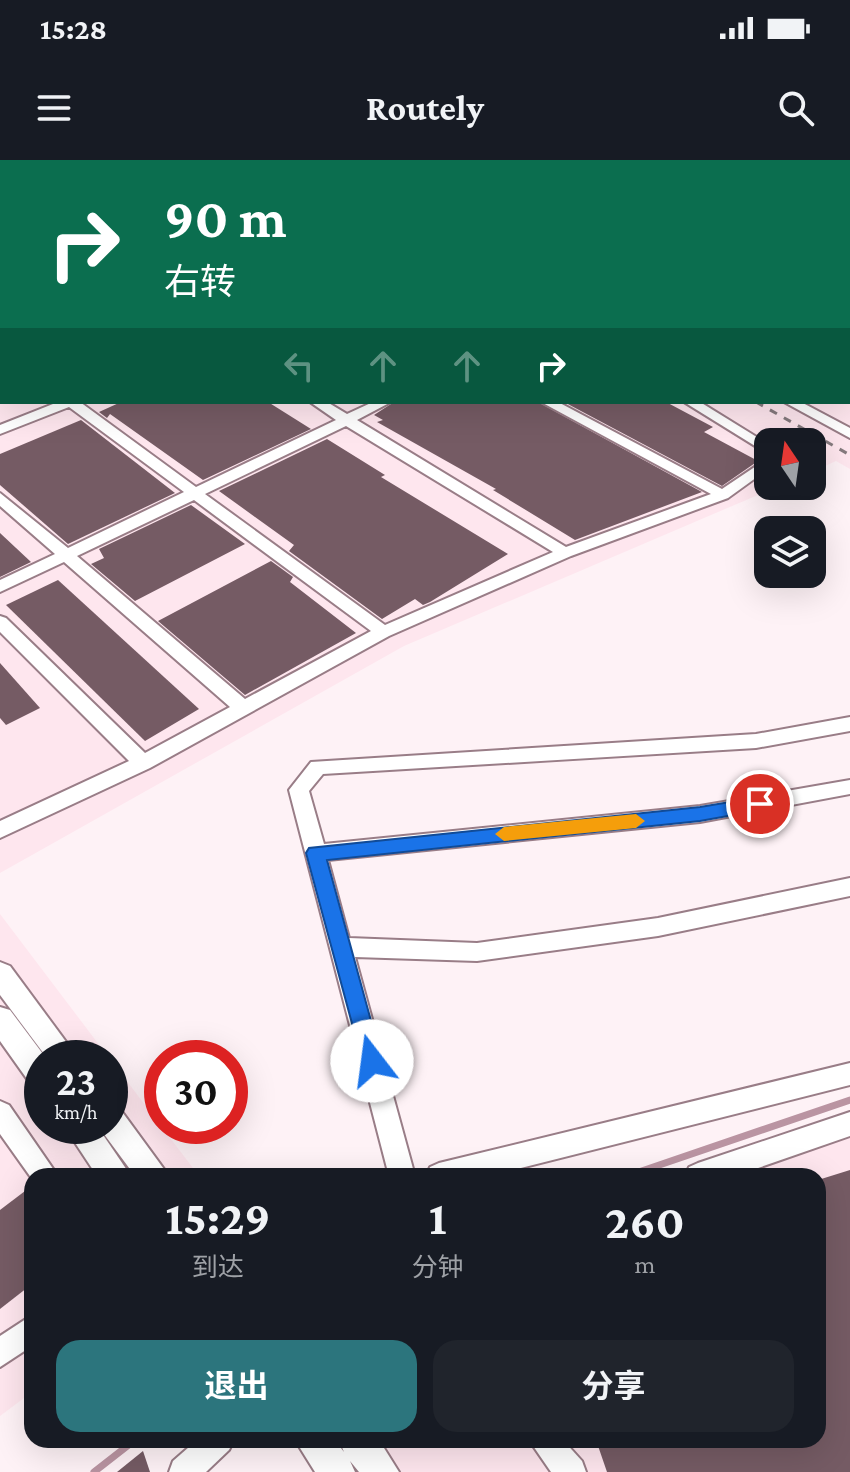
<!DOCTYPE html>
<html lang="zh">
<meta charset="utf-8">
<style>
body{margin:0;font-family:"Crimson Pro","Noto Sans SC",serif;background:#20242c;color:#f1f3f6;height:100vh;display:flex;flex-direction:column;font-size:30px;white-space:nowrap}
*{box-sizing:border-box;margin:0}
p{font-size:26px;color:#9ea1a6}
.icon{flex:none;width:44px;height:44px;fill:none;stroke:currentColor;stroke-width:2;stroke-linecap:round;stroke-linejoin:round}
.map{position:relative;flex:1;overflow:hidden}
.sheet{position:absolute;left:24px;top:1008px;width:802px;height:280px;display:flex;flex-direction:column;background:#171b24;border-radius:24px;box-shadow:0 8px 32px #0002}
.sheet>*{flex:none}
.guide{position:absolute;left:0px;top:0px;width:850px;height:244px;box-shadow:0 8px 32px #0002;background:#0b6e4f;color:#fff;overflow:hidden}
.needle{width:52px;rotate:347deg}
.buttons{position:absolute;left:754px;top:268px;display:grid;gap:16px}
.buttons a{display:grid;place-items:center;width:72px;height:72px;border-radius:16px;background:#171b24;box-shadow:0 8px 32px #0002;font-size:40px}
.speed{position:absolute;left:24px;top:880px;display:flex;gap:16px;font-size:40px;font-weight:700;text-align:center}
.speed>*{display:grid;place-content:center;width:104px;height:104px;border-radius:50%;background:#171b24;box-shadow:0 8px 32px #0002;line-height:1}
.speed small{font-size:20px;font-weight:400}
.speed .limit{border:12px solid #d22;background:#fff;color:#111}
.pin{position:absolute;display:grid;place-items:center;width:68px;height:68px;color:#fff;margin:-34px;border:4px solid #fff;border-radius:50%;box-shadow:0 2px 8px #0007}
.me{position:absolute;width:88px;margin:-44px;rotate:345deg;stroke-linejoin:round;filter:drop-shadow(0 0 6px #0008)}
.turn{display:flex;align-items:center;gap:28px;height:168px;padding:0 32px;font-size:36px}
.turn .icon{width:104px;height:104px;stroke-width:2.5}
.turn b{display:block;font-size:56px;line-height:68px}
.lanes{display:flex;align-items:center;height:76px;padding:0 32px;background:#0003;justify-content:center;gap:40px;direction:ltr}
.lanes .off{opacity:.35}
.eta{display:flex;justify-content:space-evenly;align-items:center;height:136px;text-align:center}
.eta b{font-size:48px;font-weight:700;line-height:56px}
.button{display:flex;gap:16px;margin-top:auto;padding:16px 32px}
.button a{flex:1;height:92px;border-radius:24px;background:#2c757d;color:#fff;font-size:32px;font-weight:700;line-height:92px;text-align:center}
.button a+a{background:#20242c;color:#f1f3f6}
.status{display:flex;justify-content:space-between;align-items:center;height:56px;padding:0 40px;background:#171b24;direction:ltr}
.status svg{height:22px;fill:currentColor}
header{display:flex;justify-content:space-between;align-items:center;height:104px;padding:0 32px;background:#171b24;font-size:36px;font-weight:700}
.map>svg:first-child{display:block}
.built{fill:#fee6ee;fill-rule:evenodd}
.lines{fill:none;stroke-linecap:round;stroke-linejoin:round}
.stream{stroke:#ba94a2;stroke-width:7}
.building{fill:#755b64}
.minor-casing{stroke:#997d87;stroke-width:4}
.major-casing{stroke:#997d87;stroke-width:4}
.minor{fill:#fff;fill-rule:evenodd}
.major{fill:#fff;fill-rule:evenodd}
.rail{stroke:#857a7e;stroke-width:3;stroke-dasharray:8 8;stroke-linecap:butt}
.route{fill:#1a73e8;stroke:#114b97;stroke-width:2}
.slow{fill:#f59e0b}
</style>
<div class="status"><b>15:28</b><svg viewBox="0 0 49 12"><path d="M0 12V9h3v3zM5 12V6h3v6zM10 12V3h3v9zM15 12V0h3v12zM26 1h20v11H26zM47 4h2v5h-2z"/></svg></div>
<header><svg class="icon" aria-label="menu" viewBox="0 0 24 24"><path d="M4 6h16M4 12h16M4 18h16"/></svg>Routely<svg class="icon" aria-label="search" viewBox="0 0 24 24"><circle cx="10" cy="10" r="6"/><path d="M15 15l6 6"/></svg></header>
<div class="map">
<svg width="850" height="1312" viewBox="0 0 850 1312">
<rect width="100%" height="100%" fill="#fef2f6"/>
<g class="built">
<path d="M0 0H850V309L836 301 812 312V282H768V326H779L404 486 0 713ZM2 2H848V242H2Z"/>
<path d="M0 754 109 898H42V966H110V899L199 1016H32V1232L0 1256Z"/>
<path d="M850 964V1312H340L315 1280H818V1016H698Z"/>
</g>
<g class="lines">
<g class="stream">
<path d="M627 1016 850 940"/>
<path d="M94 1312 135 1280"/>
</g>
</g>
<g class="building">
<path d="M121 242H268L311 269 203 320 110 254 107 258 99 252Z"/>
<path d="M394 242H538L702 332 575 380 493 330 496 329 377 262 383 260 374 255Z"/>
<path d="M564 242H666L713 267 704 272 758 301 722 326Z"/>
<path d="M81 260 175 333 68 384 0 325V294Z"/>
<path d="M327 279 385 315 381 317 508 394 430 442 423 445 415 439 382 459 289 391 294 385 219 331Z"/>
<path d="M191 345 245 384 135 441 91 404 104 398 99 389Z"/>
<path d="M0 373 31 402 0 417Z"/>
<path d="M271 401 293 417 290 422 356 473 245 535 158 461Z"/>
<path d="M58 420 199 549 145 581 6 445Z"/>
<path d="M0 503 40 548 6 565 0 558Z"/>
<path d="M850 1010V1312H607L596 1280H818V1020Z"/>
<path d="M25 1031 32 1042V1124L0 1149V1050Z"/>
<path d="M143 1291 150 1312H117Z"/>
</g>
<g class="lines">
<defs>
<g id="minor">
<path d="M88 0H101L102 2H89Z"/>
<path d="M223 0H237L238 2H224Z"/>
<path d="M355 0H367L368 2H356Z"/>
<path d="M530 0H546L529 2Z"/>
<path d="M571 0H585L586 2H572Z"/>
<rect x="0" y="45" width="2" height="7"/>
<path d="M848 122 850 123V131L848 130Z"/>
<path d="M848 180 850 181V189L848 188Z"/>
<path d="M0 187 2 188V196L0 195Z"/>
<path d="M58 242H80L196 327 336 260 310 242H327L347 254 373 242H391L357 260 566 387 711 334 541 242H558L722 329 768 298V309L728 338 571 396 389 476 150 608 0 678V661L129 601 0 472V456L6 458 145 593 230 547 64 402 0 432V420L55 394 0 346V333L68 388 184 332 69 247 0 274V265ZM346 266 553 392 385 465 205 334ZM194 340 371 471 245 539 77 396Z"/>
<path d="M684 242H700L768 284V294Z"/>
<path d="M784 242H801L850 268V278Z"/>
<path d="M850 557V571L756 588 323 614 309 631 324 684 700 646 850 620V634L700 662 328 700 349 778 477 783 658 758 850 718V736L658 776 477 801 355 797 415 1016H389L289 630 311 602 756 574Z"/>
<path d="M850 903V925L489 1016H426L430 1007 439 1003Z"/>
<path d="M0 941 9 945 58 1016H32V1019L0 974Z"/>
<path d="M850 952V976L735 1016H685L689 1007 698 1003Z"/>
<path d="M32 1155V1186L0 1207V1176Z"/>
<path d="M197 1280H234L229 1290 206 1312H169L173 1301Z"/>
<path d="M529 1280H563L582 1301 586 1312H551Z"/>
</g>
<g id="major">
<path d="M168 0H187L167 2Z"/>
<path d="M2 55V63L0 64V56Z"/>
<path d="M0 802 10 806 78 898H47L0 835Z"/>
<path d="M0 847 10 850 46 898H42V929L32 926 0 881Z"/>
<path d="M110 945 120 949 169 1016H135L98 966H110Z"/>
<path d="M64 966H97L131 1016H97Z"/>
<path d="M295 1280H335L344 1292 339 1280H379L399 1312H359L350 1301 355 1312H315Z"/>
</g>
</defs>
<use href="#minor" class="minor-casing"/>
<use href="#major" class="major-casing"/>
<use href="#minor" class="minor"/>
<use href="#major" class="major"/>
<g class="rail">
<path d="M270 0 276 2"/>
<path d="M827 0 832 2"/>
<path d="M756 242 850 295"/>
</g>
</g>
<path class="route" d="M760 637 767 639V649L700 661 327 700 382 901 379 908 372 911 364 908 306 693 309 688 700 647Z"/>
<path class="slow" d="M636 654 645 661 636 668 504 681 495 674 504 667Z"/>
</svg>
<div class="buttons">
<a><svg class="needle" viewBox="-14 -14 28 28"><path d="M0-13l5 13h-10z" fill="#e53935"/><path d="M0 13l5-13h-10z" fill="#9ea1a6"/></svg></a>
<a><svg class="icon" aria-label="layers" viewBox="0 0 24 24"><path d="M12 4l9 5-9 5-9-5zM3 14l9 5 9-5"/></svg></a>
</div>
<div class="speed"><div>23<small>km/h</small></div><div class="limit">30</div></div>
<div class="pin" style="left:760px;top:644px;background:#d93025"><svg class="icon" aria-label="arrive" viewBox="0 0 24 24"><path d="M6 21V4h12l-3 4 3 4H6"/></svg></div>
<svg class="me" style="left:372px;top:901px" viewBox="-20 -20 40 40"><circle r="19" fill="#fff"/><path d="M0-13L10 11 0 6-10 11z" fill="#1a73e8"/></svg>
<div class="guide">
<div class="turn"><svg class="icon" aria-label="right" viewBox="0 0 24 24"><path d="M7 20v-9h11M14 6l5 5-5 5"/></svg><div><b>90 m</b>右转</div></div>
<div class="lanes"><svg class="icon off" aria-label="left" viewBox="0 0 24 24"><path d="M17 20v-9H6M10 6l-5 5 5 5"/></svg><svg class="icon off" aria-label="ahead" viewBox="0 0 24 24"><path d="M12 20V5M6 11l6-6 6 6"/></svg><svg class="icon off" aria-label="ahead" viewBox="0 0 24 24"><path d="M12 20V5M6 11l6-6 6 6"/></svg><svg class="icon" aria-label="right" viewBox="0 0 24 24"><path d="M7 20v-9h11M14 6l5 5-5 5"/></svg></div>
</div>
<section class="sheet">
<div class="eta">
<div><b>15:29</b><p>到达</p></div>
<div><b>1</b><p>分钟</p></div>
<div><b>260</b><p>m</p></div>
</div>
<div class="button"><a>退出</a><a>分享</a></div>
</section>
</div>
